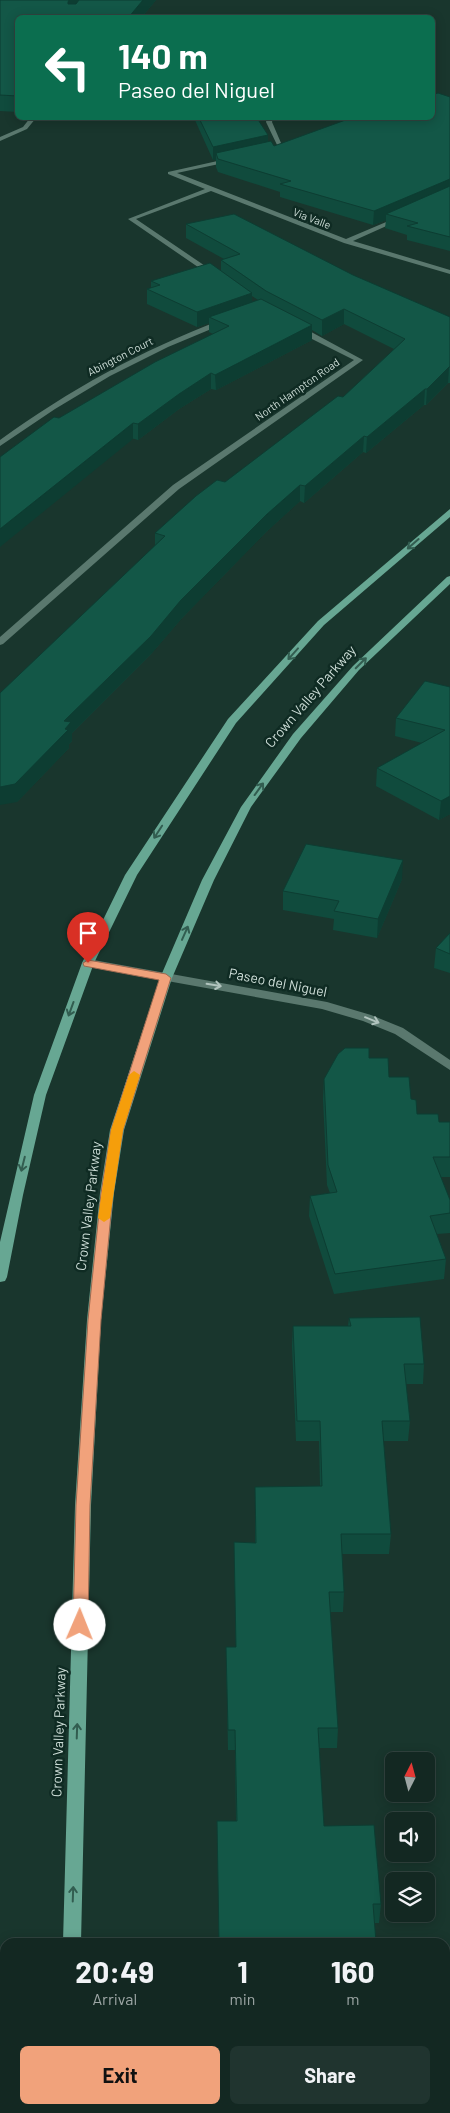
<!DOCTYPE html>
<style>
body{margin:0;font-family:Barlow,sans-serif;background:#20342f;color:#f1f3f6;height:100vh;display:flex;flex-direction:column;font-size:19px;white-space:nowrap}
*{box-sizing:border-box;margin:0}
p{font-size:16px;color:#9da6a5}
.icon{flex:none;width:28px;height:28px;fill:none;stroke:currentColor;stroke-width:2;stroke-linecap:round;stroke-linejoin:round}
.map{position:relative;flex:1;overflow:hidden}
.sheet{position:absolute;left:0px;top:1938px;width:450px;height:176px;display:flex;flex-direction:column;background:#132822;border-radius:15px 15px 0 0;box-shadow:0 2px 12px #0003,0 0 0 1px #324440}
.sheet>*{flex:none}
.guide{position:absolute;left:15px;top:15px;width:420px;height:105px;border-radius:8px;box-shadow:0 2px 12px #0003,0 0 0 1px #324440;background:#0b6e4f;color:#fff;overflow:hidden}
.needle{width:32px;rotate:6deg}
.fabs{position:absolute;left:385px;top:1752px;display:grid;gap:10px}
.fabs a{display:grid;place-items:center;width:50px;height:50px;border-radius:8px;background:#132822;box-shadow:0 2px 12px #0003,0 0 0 1px #324440;font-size:25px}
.pin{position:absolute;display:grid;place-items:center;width:42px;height:42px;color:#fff;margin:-51px -21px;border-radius:50% 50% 50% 0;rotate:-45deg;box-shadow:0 0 5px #0007}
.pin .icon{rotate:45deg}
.me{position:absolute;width:55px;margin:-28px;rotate:1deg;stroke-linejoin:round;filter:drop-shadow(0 0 4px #0008)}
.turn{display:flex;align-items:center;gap:18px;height:105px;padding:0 20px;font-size:22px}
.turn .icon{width:65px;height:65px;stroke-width:2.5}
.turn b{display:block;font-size:35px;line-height:42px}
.eta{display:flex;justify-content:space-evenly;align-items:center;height:85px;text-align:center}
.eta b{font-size:30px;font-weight:700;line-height:35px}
.primary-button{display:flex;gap:10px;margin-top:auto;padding:10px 20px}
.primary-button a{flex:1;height:58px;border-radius:8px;background:#f1a27b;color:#111;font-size:20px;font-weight:700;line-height:58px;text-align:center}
.primary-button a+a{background:#20342f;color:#f1f3f6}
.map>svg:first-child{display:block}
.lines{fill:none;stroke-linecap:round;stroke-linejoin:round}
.service{fill:#5a786e;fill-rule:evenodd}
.minor{fill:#5a786e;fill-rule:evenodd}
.primary{fill:#67a793;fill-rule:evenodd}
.wall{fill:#104b3d;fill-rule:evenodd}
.shaded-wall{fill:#0d3d32}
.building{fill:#135747;stroke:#0d3d32}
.oneway{stroke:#325d50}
.oneway2{stroke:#b1c4be}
.route{fill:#f1a27b;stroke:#9d6950}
.slow{fill:#f59e0b}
.labels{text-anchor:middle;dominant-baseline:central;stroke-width:5;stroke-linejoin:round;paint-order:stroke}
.far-street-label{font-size:11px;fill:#ceded8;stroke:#0f2b23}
.street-label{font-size:14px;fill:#ceded8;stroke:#0f2b23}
</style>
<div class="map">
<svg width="450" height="2113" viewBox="0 0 450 2113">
<rect width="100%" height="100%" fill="#19362d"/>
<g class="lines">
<path class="service" d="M30 118H36L27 129 0 141V137L23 127Z"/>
<g class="minor">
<path d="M267 118H273L272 122 284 150 279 149 266 122Z"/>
<path d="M231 158 234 160 233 161 177 173 346 239 398 217H402V219L353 241 450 270V274L344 243 211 191 136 219 217 274 218 276 214 278 128 219 205 189 168 174V172Z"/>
<path d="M221 320 228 322 168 347 110 376 55 409 0 446V440C69 390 142 350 221 320Z"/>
<path d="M296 327H302L363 360 179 489 3 644 0 645V637L173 485 354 360 296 331Z"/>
<path d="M88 959 327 1002 371 1015 403 1028 450 1060V1070L395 1034 363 1021 322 1009 84 966 82 963Z"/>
</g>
<g class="primary">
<path d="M450 509V517L324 625 236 723 137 875 94 963 46 1095 23 1195 7 1277 5 1281 0 1282V1242L34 1095 82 963 125 875 228 719 318 621Z"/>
<path d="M450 576V584L359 670 301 738 251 807 214 880 172 978 124 1130 114 1193 101 1320 91 1505 81 1942H63L75 1505 87 1320 100 1193 110 1130 160 978 202 880 241 807 293 734 353 666 447 577Z"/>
<rect x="57" y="2109" width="20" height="4"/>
</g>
</g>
<g class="wall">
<path d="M0 0H156L141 18H18V112L0 111Z"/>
<path d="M450 97V251L407 240V235L385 228 386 220 373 225 280 197V192L218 172 216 167V160H213L194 118H257L268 142 274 146Z"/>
<path d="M186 224 353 275 450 317V383H448L426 405H424L366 453 363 452 304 503 300 501 266 532 182 618 151 654 72 733V741L69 744V748L17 802 155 545V533L343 397 394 349 344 324 322 336 312 330V340L216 390 211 389 179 409 138 440 59 418 213 334 209 332V323L197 327 147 304V289L151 288V281L221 271V260L224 259 186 238ZM252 296 258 300 252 302Z"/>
<path d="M450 687V814L439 820 376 786 377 768 422 743 395 736 396 718Z"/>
<path d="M402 879 377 938 333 930 334 919 283 910V891Z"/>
<path d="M450 933V973L434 968 436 948Z"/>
<path d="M369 1058 389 1077 411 1099 417 1114 439 1122H450V1177H441L450 1200V1233L437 1234 446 1259 444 1279 334 1294 309 1216 310 1196 330 1193 327 1185 323 1099 324 1079Z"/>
<path d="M349 1318 424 1364 423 1384H406L410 1421 408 1441H383L391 1534 389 1554H342L344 1592 343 1612H330L338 1728 337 1748H319L324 1826 381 1904 379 1923H374L236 1821 235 1750H228L226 1647H236L234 1542 255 1543V1487L320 1486 319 1441H296L292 1346 293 1326H348Z"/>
</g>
<g class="shaded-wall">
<path d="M69 0H82L69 17 68 2Z"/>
<path d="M143 0H156L141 18H128Z"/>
<path d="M268 135V148L218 159 216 153V160H213V147Z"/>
<path d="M450 179V192L386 214V220L373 225 374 211Z"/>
<path d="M252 293V307L209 317V323L197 327V312Z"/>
<path d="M344 309V324L322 336V320Z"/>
<path d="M312 325V340L216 390 215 375Z"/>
<path d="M449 367 448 383 426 405 427 389Z"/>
<path d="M211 373V389L179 409 138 440V424L179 394Z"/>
<path d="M425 389 424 405 366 453 367 437Z"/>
<path d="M133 423V439L0 547V529Z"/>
<path d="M364 436 363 452 304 503 305 486Z"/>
<path d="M300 485V501L266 532 182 618 151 654 72 733V741L69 744V748L17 802 0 805V787L181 600 266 515Z"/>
<path d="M450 796V814L439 820 441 801Z"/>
<path d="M403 860 402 879 377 938 378 919Z"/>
</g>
<g class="building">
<path d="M0 0H69L68 2V4H76L79 0H143L128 18H18V96L0 95Z"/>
<path d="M438 93 450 97V179L374 211 280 184 291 181 218 159 216 153 271 141 274 146 351 118H432V95Z"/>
<path d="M199 118H257L268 135 213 147Z"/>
<path d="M450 186V237L407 226 418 223 386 214Z"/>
<path d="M234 214 353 275 450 317V367H449L427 389H425L367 437 364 436 305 486 300 485 266 515 181 600 151 636 64 721 71 722 65 729 68 730 15 784 0 787V693L165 536 155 533 196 496 217 480 225 482 338 396 343 397 405 339 344 309 322 320 266 291 221 260 240 254 186 224Z"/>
<path d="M210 263 252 293 197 312 147 289 160 285 151 281Z"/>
<path d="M261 299 312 325 215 375 211 373 179 394 138 424 133 423 0 529V457L54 417 59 418 155 362 229 326 209 317Z"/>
<path d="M425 681 450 687V796L441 801 377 768 445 730 396 718Z"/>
<path d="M306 844 403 860 378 919 334 911 339 901 283 891Z"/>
<path d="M450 933V954L436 948Z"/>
<path d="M345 1048H369V1058H388L389 1077H409L411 1099 416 1100 417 1114H438L439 1122H450V1157H433L450 1200V1213L430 1216 446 1259 335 1274 310 1196 337 1192 328 1165 324 1079 338 1054Z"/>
<path d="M420 1317 424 1364H404L410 1421H382L391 1534H341L344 1592H329L338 1728H318L324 1826 374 1825 381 1904H373L376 1942H219L217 1821H237L235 1730H228L226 1647H236L234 1542 256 1543 255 1487 322 1486 320 1421H297L293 1326H351L349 1318Z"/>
<rect x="184" y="2109" width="181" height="4"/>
</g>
<defs><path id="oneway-shaft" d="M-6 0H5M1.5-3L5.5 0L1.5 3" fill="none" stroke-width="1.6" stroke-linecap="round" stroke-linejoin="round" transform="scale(1.25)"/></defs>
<g class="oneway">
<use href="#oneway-shaft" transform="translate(413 544) rotate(139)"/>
<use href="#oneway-shaft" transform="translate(293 654) rotate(132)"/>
<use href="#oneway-shaft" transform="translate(361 663) rotate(-45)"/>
<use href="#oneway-shaft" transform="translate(259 789) rotate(-54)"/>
<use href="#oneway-shaft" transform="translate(158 832) rotate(123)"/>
<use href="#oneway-shaft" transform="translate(185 933) rotate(-66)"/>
<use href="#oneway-shaft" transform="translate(71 1009) rotate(110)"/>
<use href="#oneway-shaft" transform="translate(23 1164) rotate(104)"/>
<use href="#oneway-shaft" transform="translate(77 1731) rotate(-88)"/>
<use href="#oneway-shaft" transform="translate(73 1894) rotate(-88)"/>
</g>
<g class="oneway2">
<use href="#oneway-shaft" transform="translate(214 985) rotate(9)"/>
<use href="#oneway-shaft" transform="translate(372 1020) rotate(22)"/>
</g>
<path class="route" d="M88 960 166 974 171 978 123 1130 113 1193 101 1320 90 1505 88 1625 85 1629 80 1631 75 1629 73 1625 76 1505 88 1320 101 1193 111 1130 159 980 84 966 83 963Z"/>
<path class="slow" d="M134 1071 140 1075 123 1130 110 1218 104 1222 98 1218 111 1130 129 1075Z"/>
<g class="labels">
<g class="far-street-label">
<text transform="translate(312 218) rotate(21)">Via Valle</text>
<text transform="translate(120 356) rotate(-27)">Abington Court</text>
<text transform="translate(297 389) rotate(-35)">North Hampton Road</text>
</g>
<g class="street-label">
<text transform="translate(310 696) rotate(-49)">Crown Valley Parkway</text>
<text transform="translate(278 982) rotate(11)">Paseo del Niguel</text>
<text transform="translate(88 1206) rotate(-83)">Crown Valley Parkway</text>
<text transform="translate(58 1732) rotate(-88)">Crown Valley Parkway</text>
</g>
</g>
</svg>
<div class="fabs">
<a><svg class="needle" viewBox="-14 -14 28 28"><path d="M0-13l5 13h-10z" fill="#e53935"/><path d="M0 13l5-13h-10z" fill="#9da6a5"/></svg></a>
<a><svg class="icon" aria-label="sound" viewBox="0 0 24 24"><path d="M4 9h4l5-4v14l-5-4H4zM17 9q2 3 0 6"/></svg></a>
<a><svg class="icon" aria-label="layers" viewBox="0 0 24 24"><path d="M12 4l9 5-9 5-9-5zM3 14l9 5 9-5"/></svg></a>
</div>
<div class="pin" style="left:88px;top:963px;background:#d93025"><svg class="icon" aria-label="arrive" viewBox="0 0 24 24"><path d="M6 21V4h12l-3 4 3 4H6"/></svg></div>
<svg class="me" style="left:80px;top:1625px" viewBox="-20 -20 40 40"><circle r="19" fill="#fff"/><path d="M0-13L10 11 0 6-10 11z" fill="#f1a27b"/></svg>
<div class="guide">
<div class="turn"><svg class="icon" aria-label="left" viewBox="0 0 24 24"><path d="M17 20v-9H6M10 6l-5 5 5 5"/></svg><div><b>140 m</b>Paseo del Niguel</div></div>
</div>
<section class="sheet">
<div class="eta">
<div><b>20:49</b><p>Arrival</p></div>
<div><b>1</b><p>min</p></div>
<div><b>160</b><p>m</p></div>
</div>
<div class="primary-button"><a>Exit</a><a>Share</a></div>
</section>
</div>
